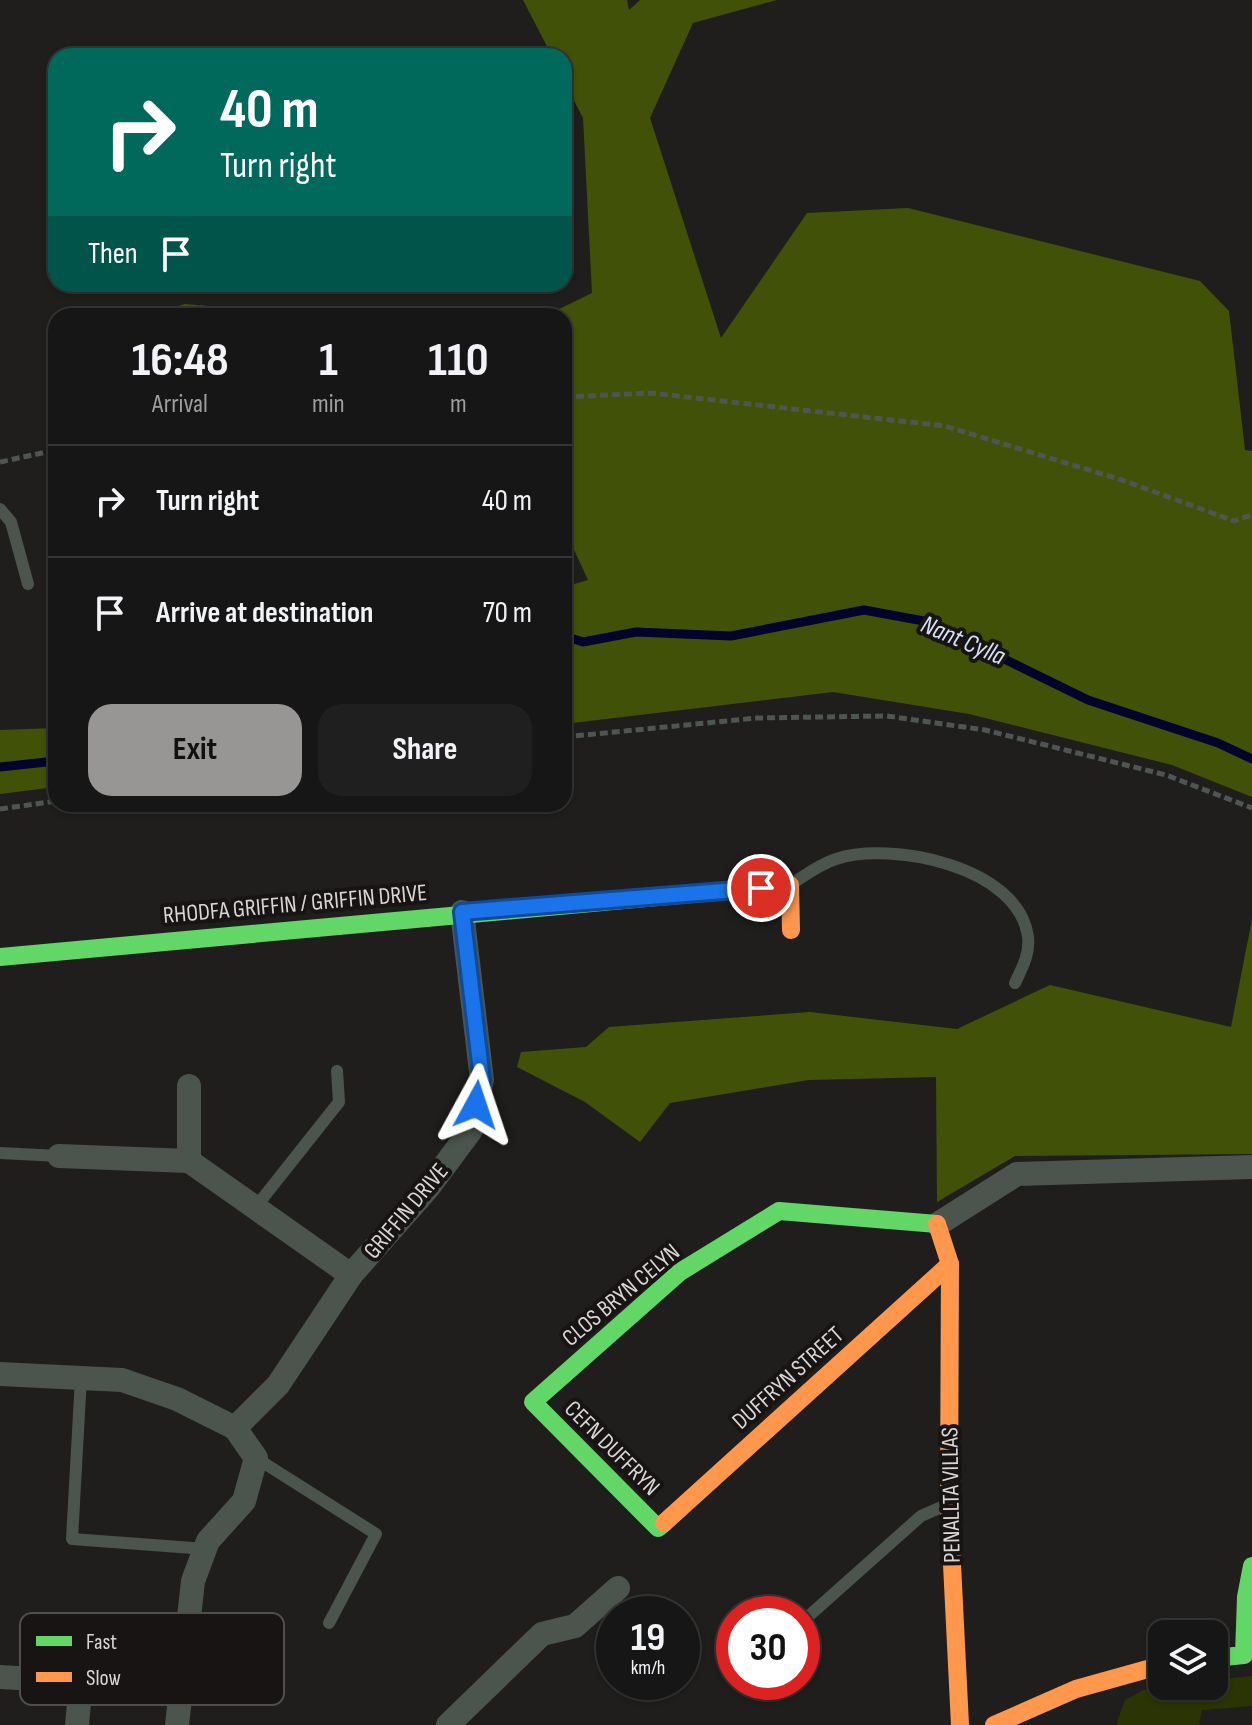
<!DOCTYPE html>
<style>
body{margin:0;font-family:"Sofia Sans Condensed",sans-serif;background:#201f1f;color:#f1f3f6;height:100vh;display:flex;flex-direction:column;font-size:30px;white-space:nowrap}
*{box-sizing:border-box;margin:0}
p{font-size:26px;color:#9e9fa1}
.icon{flex:none;width:44px;height:44px;fill:none;stroke:currentColor;stroke-width:2;stroke-linecap:round;stroke-linejoin:round}
.map{position:relative;flex:1;overflow:hidden}
.details{position:absolute;left:48px;top:308px;width:524px;height:504px;display:flex;flex-direction:column;background:#171616;border-radius:24px;box-shadow:0 2px 6px #0004,0 0 0 2px #363535}
.details>*{flex:none}
.guide{position:absolute;left:48px;top:48px;width:524px;height:244px;border-radius:24px;box-shadow:0 2px 6px #0004,0 0 0 2px #363535;background:#00695c;color:#fff;overflow:hidden}
.buttons{position:absolute;left:1148px;top:1620px;display:grid;gap:16px}
.buttons a{display:grid;place-items:center;width:80px;height:80px;border-radius:16px;background:#171616;box-shadow:0 2px 6px #0004,0 0 0 2px #363535;font-size:40px}
.speed{position:absolute;left:596px;top:1596px;display:flex;gap:16px;font-size:40px;font-weight:700;text-align:center}
.speed>*{display:grid;place-content:center;width:104px;height:104px;border-radius:50%;background:#171616;box-shadow:0 2px 6px #0004,0 0 0 2px #363535;line-height:1}
.speed small{font-size:20px;font-weight:400}
.speed .limit{border:12px solid #d22;background:#fff;color:#111}
.pin{position:absolute;display:grid;place-items:center;width:68px;height:68px;color:#fff;margin:-34px;border:4px solid #fff;border-radius:50%;box-shadow:0 2px 8px #0007}
.me{position:absolute;width:88px;margin:-44px;rotate:5deg;stroke-linejoin:round;filter:drop-shadow(0 0 6px #0008)}
.turn{display:flex;align-items:center;gap:28px;height:168px;padding:0 40px;font-size:36px}
.turn .icon{width:104px;height:104px;stroke-width:2.5}
.turn b{display:block;font-size:56px;line-height:68px}
.then{display:flex;align-items:center;height:76px;padding:0 40px;background:#0003;gap:16px;font-size:30px}
.eta{display:flex;justify-content:space-evenly;align-items:center;height:136px;text-align:center}
.eta b{font-size:48px;font-weight:700;line-height:56px}
.primary-button{display:flex;gap:16px;margin-top:auto;padding:16px 40px}
.primary-button a{flex:1;height:92px;border-radius:24px;background:#989695;color:#111;font-size:32px;font-weight:700;line-height:92px;text-align:center}
.primary-button a+a{background:#201f1f;color:#f1f3f6}
ul{padding:0;list-style:none}
li{display:flex;align-items:center;gap:24px;height:112px;padding:0 40px;border-top:2px solid #363535}
li div{flex:1}
li b{display:block;font-size:30px}
li em{font-style:normal}
.map>svg:first-child{display:block}
.green{fill:#2a3404}
.forest{fill:#425108}
.lines{fill:none;stroke-linecap:round;stroke-linejoin:round}
.stream{stroke:#04032c;stroke-width:9}
.path{stroke:#4f5550;stroke-width:5;stroke-dasharray:8 4;stroke-linecap:butt}
.lane{stroke:#4c544e;stroke-width:12}
.street{stroke:#4c544e;stroke-width:24}
.fast{stroke:#63d668;stroke-width:18}
.slow{stroke:#ff974d;stroke-width:18}
.route-casing{stroke:#114b97;stroke-width:20}
.route{stroke:#1a73e8;stroke-width:14}
.labels{text-anchor:middle;dominant-baseline:central;stroke-width:8;stroke-linejoin:round;paint-order:stroke}
.street-label{font-size:24px;fill:#d9d7d6;stroke:#171413}
.water-label{font-size:26px;font-style:italic;fill:#d6e1f7;stroke:#171413}
.key{fill:#171413;stroke:#514e4e;stroke-width:2}
.key-label{font-size:22px;fill:#d9d7d6}
</style>
<div class="map">
<svg width="1252" height="1725" viewBox="0 0 1252 1725">
<rect width="100%" height="100%" fill="#1f1e1d"/>
<path class="green" d="M1252 1676V1706L1202 1710 1199 1725H1116L1125 1700 1144 1690 1214 1686V1680Z"/>
<g class="forest">
<path d="M523 0H627L629 10 640 0H777L693 23 650 118 721 338 807 213 908 208 1200 281 1229 311 1245 450 1252 451V797L1172 765 969 714 833 692 564 724V587L588 580 564 528V316H545L592 293 583 118 564 81V56H552Z"/>
<path d="M185 304 334 316H141Z"/>
<path d="M56 728V787L0 794V730Z"/>
<path d="M1252 919V1154L1015 1156 937 1202 936 1077 809 1080 670 1103 640 1142 585 1102 517 1067 521 1052 586 1047 609 1027 810 1012 957 1029 1050 985 1231 1027Z"/>
</g>
<g class="lines">
<g class="stream">
<path d="M564 636 583 642 636 632 731 636 864 610 929 622 1088 700 1218 743 1252 759"/>
<path d="M0 767 56 761"/>
</g>
<g class="path">
<path d="M564 397 651 393 945 426 1122 480 1234 521 1252 515"/>
<path d="M0 462 56 450"/>
<path d="M564 737 757 718 887 716 985 730 1166 775 1252 808"/>
<path d="M0 809 56 801"/>
</g>
<g class="lane">
<path d="M0 509 11 522 28 584"/>
<path d="M793 883C807 874 820 864 836 859 891 841 1019 866 1028 937 1030 954 1022 968 1015 983"/>
<path d="M0 1153 59 1156"/>
<path d="M255 1208 339 1102 337 1071"/>
<path d="M81 1378 72 1539 206 1549"/>
<path d="M256 1458 376 1534 329 1623"/>
<path d="M802 1622 921 1516 946 1505"/>
</g>
<g class="street">
<path d="M189 1086V1161"/>
<path d="M59 1156 189 1161 351 1275"/>
<path d="M938 1224 1017 1174 1252 1167"/>
<path d="M0 1374 122 1380 177 1399 235 1428 256 1458 244 1501 208 1541 193 1581 177 1725"/>
<path d="M235 1428 278 1385 351 1275 428 1188 471 1130 482 1080 462 912"/>
<path d="M0 1677 181 1687"/>
<path d="M77 1725 81 1681"/>
<path d="M448 1725 542 1634 575 1626 618 1588"/>
</g>
<g class="fast">
<path d="M0 957 646 898"/>
<path d="M664 1523 658 1528 533 1402 680 1272 779 1211 937 1224"/>
<path d="M1214 1658 1244 1655 1246 1597 1252 1566"/>
</g>
<g class="slow">
<path d="M646 898 790 885 791 930"/>
<path d="M937 1224 950 1264 949 1504 960 1725"/>
<path d="M664 1523 950 1264"/>
<path d="M994 1725 1076 1689 1162 1665"/>
</g>
</g>
<g class="lines">
<defs>
<path id="route" d="M476 1105 482 1080 462 912 761 888"/>
</defs>
<use href="#route" class="route-casing"/>
<use href="#route" class="route"/>
</g>
<g class="labels">
<g class="street-label">
<text transform="translate(295 904) rotate(-5)">RHODFA GRIFFIN / GRIFFIN DRIVE</text>
<text transform="translate(406 1211) rotate(-50)">GRIFFIN DRIVE</text>
<text transform="translate(621 1295) rotate(-40)">CLOS BRYN CELYN</text>
<text transform="translate(788 1378) rotate(-42)">DUFFRYN STREET</text>
<text transform="translate(612 1448) rotate(45)">CEFN DUFFRYN</text>
<text transform="translate(951 1495) rotate(-91)">PENALLTA VILLAS</text>
</g>
<g class="water-label">
<text transform="translate(963 641) rotate(23)">Nant Cylla</text>
</g>
</g>
<rect x="20" y="1613" width="264" height="92" rx="12" class="key"/>
<rect x="36" y="1636" width="36" height="10" fill="#63d668"/>
<rect x="36" y="1672" width="36" height="10" fill="#ff974d"/>
<g class="key-label">
<text x="86" y="1649">Fast</text>
<text x="86" y="1685">Slow</text>
</g>
</svg>
<div class="buttons">
<a><svg class="icon" aria-label="layers" viewBox="0 0 24 24"><path d="M12 4l9 5-9 5-9-5zM3 14l9 5 9-5"/></svg></a>
</div>
<div class="speed"><div>19<small>km/h</small></div><div class="limit">30</div></div>
<div class="pin" style="left:761px;top:888px;background:#d93025"><svg class="icon" aria-label="arrive" viewBox="0 0 24 24"><path d="M6 21V4h12l-3 4 3 4H6"/></svg></div>
<svg class="me" style="left:476px;top:1105px" viewBox="-20 -20 40 40"><path d="M0-17L14 15 0 8-14 15z" fill="#1a73e8" stroke="#fff" stroke-width="4"/></svg>
<div class="guide">
<div class="turn"><svg class="icon" aria-label="right" viewBox="0 0 24 24"><path d="M7 20v-9h11M14 6l5 5-5 5"/></svg><div><b>40 m</b>Turn right</div></div>
<div class="then">Then<svg class="icon" aria-label="arrive" viewBox="0 0 24 24"><path d="M6 21V4h12l-3 4 3 4H6"/></svg></div>
</div>
<section class="details">
<div class="eta">
<div><b>16:48</b><p>Arrival</p></div>
<div><b>1</b><p>min</p></div>
<div><b>110</b><p>m</p></div>
</div>
<ul>
<li><svg class="icon" aria-label="right" viewBox="0 0 24 24"><path d="M7 20v-9h11M14 6l5 5-5 5"/></svg><div><b>Turn right</b></div><em>40 m</em></li>
<li><svg class="icon" aria-label="arrive" viewBox="0 0 24 24"><path d="M6 21V4h12l-3 4 3 4H6"/></svg><div><b>Arrive at destination</b></div><em>70 m</em></li>
</ul>
<div class="primary-button"><a>Exit</a><a>Share</a></div>
</section>
</div>
